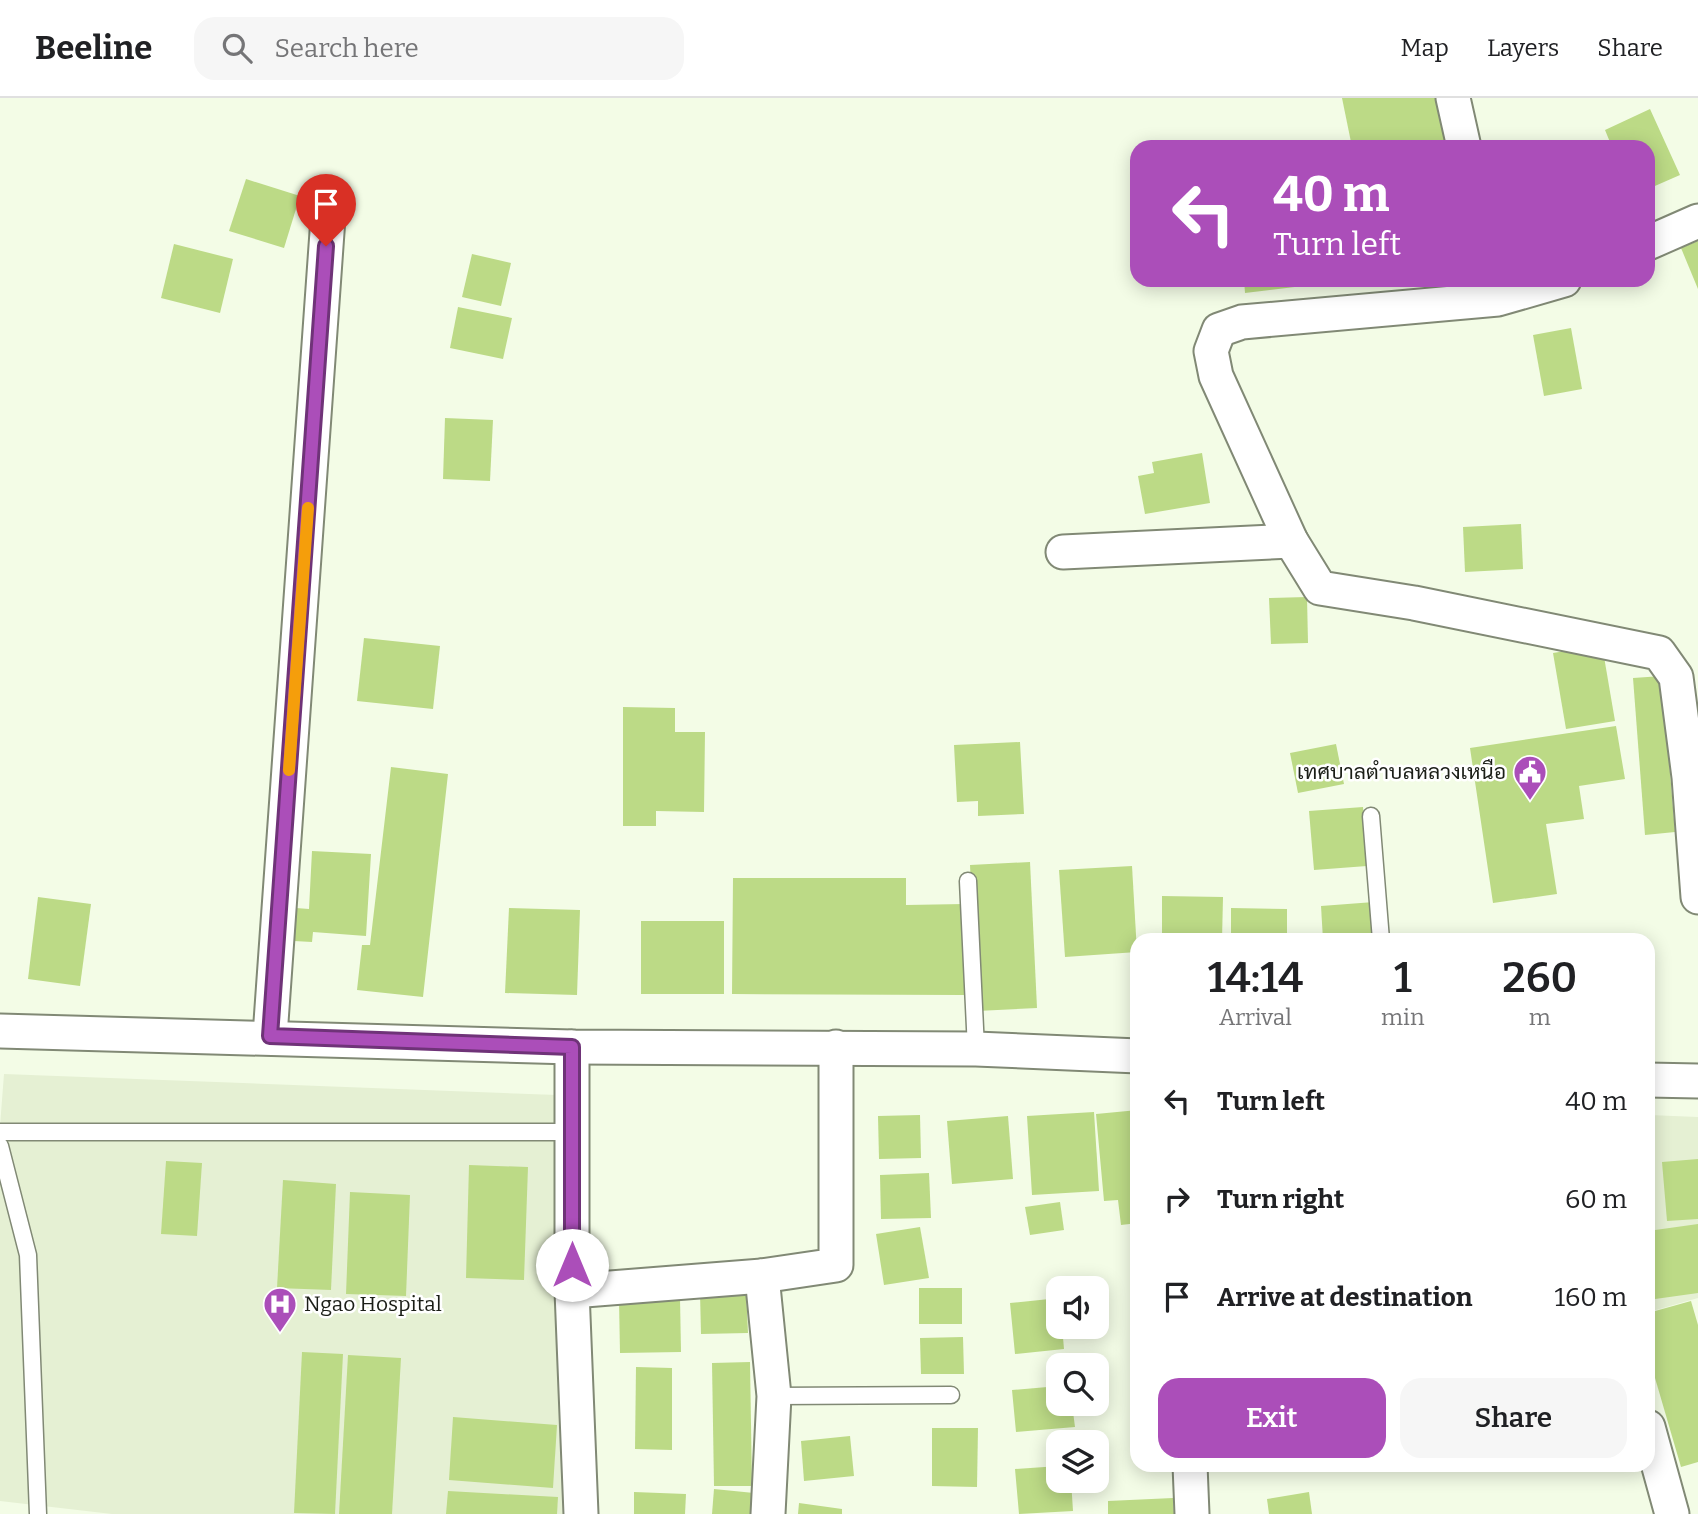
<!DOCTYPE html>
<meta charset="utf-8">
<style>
body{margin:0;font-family:Bitter,Sarabun,serif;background:#f6f6f6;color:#202124;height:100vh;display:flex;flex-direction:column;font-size:26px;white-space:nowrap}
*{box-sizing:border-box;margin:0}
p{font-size:23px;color:#757577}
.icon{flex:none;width:38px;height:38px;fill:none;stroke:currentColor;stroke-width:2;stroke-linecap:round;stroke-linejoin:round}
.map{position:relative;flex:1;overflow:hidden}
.drawer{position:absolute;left:1130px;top:835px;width:525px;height:539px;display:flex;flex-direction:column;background:#fff;border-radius:21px;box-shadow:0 4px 18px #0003}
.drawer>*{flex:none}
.hud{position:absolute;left:1130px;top:42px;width:525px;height:147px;border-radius:21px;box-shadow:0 4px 18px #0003;background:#ab4eb9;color:#fff;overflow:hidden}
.controls{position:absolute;left:1046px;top:1178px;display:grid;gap:14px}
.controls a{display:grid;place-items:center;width:63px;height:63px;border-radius:14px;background:#fff;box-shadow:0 4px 18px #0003;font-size:35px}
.pin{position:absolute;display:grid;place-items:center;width:60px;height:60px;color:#fff;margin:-72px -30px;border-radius:50% 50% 50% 0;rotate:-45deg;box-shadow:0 0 7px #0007}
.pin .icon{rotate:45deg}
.me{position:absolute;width:77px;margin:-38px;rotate:0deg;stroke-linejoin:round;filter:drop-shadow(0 0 5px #0008)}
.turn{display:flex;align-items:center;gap:24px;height:147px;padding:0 28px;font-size:32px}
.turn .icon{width:91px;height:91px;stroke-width:2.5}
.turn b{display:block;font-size:49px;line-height:60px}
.eta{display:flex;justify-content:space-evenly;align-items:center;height:119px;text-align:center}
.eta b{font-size:42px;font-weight:600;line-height:49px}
.action{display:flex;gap:14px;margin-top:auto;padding:14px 28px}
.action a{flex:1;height:80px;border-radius:21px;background:#ab4eb9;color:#fff;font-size:28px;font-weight:600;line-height:80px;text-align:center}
.action a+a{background:#f6f6f6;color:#202124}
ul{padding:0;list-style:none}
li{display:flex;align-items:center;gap:21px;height:98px;padding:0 28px}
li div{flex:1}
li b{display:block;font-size:26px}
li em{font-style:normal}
header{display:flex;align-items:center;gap:42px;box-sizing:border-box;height:98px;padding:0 35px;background:#fff;border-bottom:2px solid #e0e0e0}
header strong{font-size:33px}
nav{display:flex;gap:38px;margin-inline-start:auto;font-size:24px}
.search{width:490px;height:63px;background:#f6f6f6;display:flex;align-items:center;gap:18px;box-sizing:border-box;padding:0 24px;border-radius:21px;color:#757577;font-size:26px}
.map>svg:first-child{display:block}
.built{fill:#e5f0d3}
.building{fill:#bcda86}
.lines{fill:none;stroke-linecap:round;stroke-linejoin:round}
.service-casing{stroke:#818975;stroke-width:19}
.minor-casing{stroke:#818975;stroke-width:37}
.service{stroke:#fff;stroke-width:16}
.minor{stroke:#fff;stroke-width:33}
.route-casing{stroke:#6f3378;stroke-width:18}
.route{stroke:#ab4eb9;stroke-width:12}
.slow{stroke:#f59e0b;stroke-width:12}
.labels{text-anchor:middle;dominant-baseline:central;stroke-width:5;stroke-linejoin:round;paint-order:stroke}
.poi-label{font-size:21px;fill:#1b1e17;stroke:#fff;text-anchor:end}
</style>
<header>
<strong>Beeline</strong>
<div class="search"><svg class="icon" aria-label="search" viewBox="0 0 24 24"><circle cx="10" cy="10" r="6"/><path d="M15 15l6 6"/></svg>Search here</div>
<nav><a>Map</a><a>Layers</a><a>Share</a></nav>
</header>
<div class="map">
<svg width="1698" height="1416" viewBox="0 0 1698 1416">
<rect width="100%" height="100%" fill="#f3fce6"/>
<g class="built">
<path d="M4 976 557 997 563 1416H112L0 1403V1028Z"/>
<path d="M1649 1017 1698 1019V1200L1649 1214Z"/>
</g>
<g class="building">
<path d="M1342 0H1437L1447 42 1414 49H1352Z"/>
<path d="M1650 11 1680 77 1648 91V49H1612L1605 32Z"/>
<path d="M246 81 300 98 284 150 229 133Z"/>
<path d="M1698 143V191L1681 150Z"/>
<path d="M174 146 233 161 220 215 161 200Z"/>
<path d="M472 156 511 165 501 208 462 199Z"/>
<path d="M1244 182H1310L1311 187 1245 195Z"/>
<path d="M458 209 512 220 503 261 450 250Z"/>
<path d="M1571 230 1582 291 1544 298 1533 237Z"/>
<path d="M445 320 493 322 490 383 443 381Z"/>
<path d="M1202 355 1210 405 1145 416 1138 378 1154 375 1152 364Z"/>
<path d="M1521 426 1523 471 1465 474 1463 429Z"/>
<path d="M1307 499 1308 545 1271 546 1269 500Z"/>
<path d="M364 540 440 548 433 611 357 603Z"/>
<path d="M1602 547 1615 623 1566 631 1553 555Z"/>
<path d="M1662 578 1675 734 1645 737 1633 580Z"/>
<path d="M623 609 675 610V634H705L704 714 656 713V728H623Z"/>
<path d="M1616 628 1625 681 1579 688 1584 721 1546 726 1557 796 1493 805 1470 650Z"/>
<path d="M1020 644 1024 716 978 718V703L957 704 954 647Z"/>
<path d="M1336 646 1344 686 1298 695 1290 655Z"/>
<path d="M391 669 448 676 423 899 357 892 362 847H370Z"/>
<path d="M1363 709 1367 768 1314 772 1309 713Z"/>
<path d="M312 753 371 756 366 838 313 834 312 844 294 843 296 810 309 811Z"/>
<path d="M1030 764 1037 910 977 913 970 767Z"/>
<path d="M1132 768 1137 854 1065 859 1059 772Z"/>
<path d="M733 780H906V807L964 806V897L732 896Z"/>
<path d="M1162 798 1223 799 1222 842H1162Z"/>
<path d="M38 799 91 806 80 888 28 881Z"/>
<path d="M1374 804 1377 842H1323L1321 808Z"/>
<path d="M509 810 580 812 577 897 505 895Z"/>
<path d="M1231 810 1287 811V842H1231Z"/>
<rect x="641" y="823" width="83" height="73"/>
<path d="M1138 1012V1125L1121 1127 1118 1102 1104 1103 1096 1016Z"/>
<path d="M1094 1014 1099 1093 1032 1097 1027 1018Z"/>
<path d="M920 1017 921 1060 879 1061 878 1018Z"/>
<path d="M1008 1018 1013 1081 952 1086 947 1023Z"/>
<path d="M1698 1061V1121L1667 1123 1662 1064Z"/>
<path d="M166 1063 202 1065 197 1138 161 1136Z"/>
<path d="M469 1067 528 1069 524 1182 466 1180Z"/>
<path d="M929 1075 931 1120 881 1121 880 1077Z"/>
<path d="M283 1082 336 1086 331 1192 277 1190Z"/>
<path d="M350 1094 410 1097 406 1198 346 1196Z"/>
<path d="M1060 1104 1064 1132 1030 1137 1025 1109Z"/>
<path d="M1698 1126V1195L1648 1202V1133Z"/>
<path d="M920 1129 929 1180 884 1187 876 1136Z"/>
<rect x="919" y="1190" width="43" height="36"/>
<path d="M746 1192 748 1235 701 1236 700 1194Z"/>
<path d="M680 1200 681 1254 620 1255 619 1202Z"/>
<path d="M1059 1200V1228H1062L1064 1251 1015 1256 1010 1205Z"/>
<path d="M1691 1203 1698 1227V1364L1681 1369 1648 1256V1215Z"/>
<path d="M963 1239 964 1276H921L920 1240Z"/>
<path d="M302 1254 343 1256 335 1416 294 1415Z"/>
<path d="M348 1257 401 1260 392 1416H339Z"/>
<path d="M750 1264 752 1388H714L712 1265Z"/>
<path d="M636 1269 672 1270V1352L635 1351Z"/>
<path d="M1059 1288V1306H1072L1075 1329 1016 1334 1012 1292Z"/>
<path d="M453 1319 557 1327 553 1390 449 1382Z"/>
<path d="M932 1330H978L977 1389 932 1388Z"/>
<path d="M850 1338 854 1378 804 1383 801 1343Z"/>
<path d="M1059 1368V1382H1071L1073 1413 1019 1416 1015 1371Z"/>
<path d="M714 1391 754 1395 753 1416H712Z"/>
<path d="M448 1393 558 1399 557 1416H446Z"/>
<path d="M634 1394 686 1396 685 1416H634Z"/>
<path d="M1309 1394 1312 1416H1269L1267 1401Z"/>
<path d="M1173 1400 1174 1416H1108V1403Z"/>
<path d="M799 1405 842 1411V1416H798Z"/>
</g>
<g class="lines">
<defs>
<g id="service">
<path d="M1371 718 1381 842"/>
<path d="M968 783 976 951"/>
<path d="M0 1034H572"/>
<path d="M0 1048 28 1157 38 1416"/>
<path d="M774 1298 951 1297"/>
</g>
<g id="minor">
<path d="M1453 0 1464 49"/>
<path d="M1648 145 1698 123"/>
<path d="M1564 182 1498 201 1242 224 1219 232 1211 253 1216 278 1291 443 1320 490 1414 505 1659 555 1676 579 1689 679 1698 799"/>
<path d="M1063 454 1291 443"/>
<path d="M0 933 572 949 976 951 1138 958"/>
<path d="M270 938 328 120"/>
<path d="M572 949V1193L581 1416"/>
<path d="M1648 982 1698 983"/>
<path d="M762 1178 774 1298 768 1416"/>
<path d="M572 1193 762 1178 836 1167V949"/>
<path d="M1648 1329 1672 1416"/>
<path d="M1190 1367 1192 1416"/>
</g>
</defs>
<use href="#service" class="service-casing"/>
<use href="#minor" class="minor-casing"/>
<use href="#service" class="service"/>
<use href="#minor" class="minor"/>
</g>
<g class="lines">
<defs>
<path id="route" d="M326 148 270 938 572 949V1167"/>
</defs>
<use href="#route" class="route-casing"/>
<use href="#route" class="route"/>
<path class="slow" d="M289 672 308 410"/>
</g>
<defs>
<symbol id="civic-pin" viewBox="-11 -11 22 30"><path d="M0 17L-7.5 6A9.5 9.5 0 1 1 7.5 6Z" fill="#ab4eb9" stroke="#fff"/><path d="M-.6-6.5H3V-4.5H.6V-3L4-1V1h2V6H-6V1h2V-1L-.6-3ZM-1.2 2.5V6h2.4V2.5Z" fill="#fff"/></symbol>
<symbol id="hospital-pin" viewBox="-11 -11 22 30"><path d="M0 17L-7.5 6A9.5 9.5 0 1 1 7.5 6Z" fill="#ab4eb9" stroke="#fff"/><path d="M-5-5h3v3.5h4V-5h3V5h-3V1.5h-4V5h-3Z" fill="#fff"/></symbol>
</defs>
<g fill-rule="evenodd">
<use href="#civic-pin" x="1511" y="655" width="38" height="52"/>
<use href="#hospital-pin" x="261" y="1187" width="38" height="52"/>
</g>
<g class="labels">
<g class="poi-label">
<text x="1506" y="674">เทศบาลตำบลหลวงเหนือ</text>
<text x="304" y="1206" text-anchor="start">Ngao Hospital</text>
</g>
</g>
</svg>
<div class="controls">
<a><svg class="icon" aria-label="sound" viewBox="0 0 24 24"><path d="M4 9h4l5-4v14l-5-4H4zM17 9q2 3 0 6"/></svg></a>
<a><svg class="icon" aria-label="search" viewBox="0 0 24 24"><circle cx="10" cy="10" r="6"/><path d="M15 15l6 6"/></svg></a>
<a><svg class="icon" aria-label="layers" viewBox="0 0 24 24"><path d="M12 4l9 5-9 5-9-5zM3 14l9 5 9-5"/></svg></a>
</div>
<div class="pin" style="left:326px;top:148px;background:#d93025"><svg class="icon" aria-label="arrive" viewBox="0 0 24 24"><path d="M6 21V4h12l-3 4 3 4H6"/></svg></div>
<svg class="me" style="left:572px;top:1167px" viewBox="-20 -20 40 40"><circle r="19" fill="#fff"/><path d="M0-13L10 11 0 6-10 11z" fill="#ab4eb9"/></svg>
<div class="hud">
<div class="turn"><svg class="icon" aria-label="left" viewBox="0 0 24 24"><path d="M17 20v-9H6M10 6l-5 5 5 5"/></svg><div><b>40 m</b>Turn left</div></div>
</div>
<section class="drawer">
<div class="eta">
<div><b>14:14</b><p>Arrival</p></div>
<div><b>1</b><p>min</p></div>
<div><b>260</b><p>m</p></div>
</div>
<ul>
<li><svg class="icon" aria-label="left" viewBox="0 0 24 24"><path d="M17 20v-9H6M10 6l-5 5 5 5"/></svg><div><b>Turn left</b></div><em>40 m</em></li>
<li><svg class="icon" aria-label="right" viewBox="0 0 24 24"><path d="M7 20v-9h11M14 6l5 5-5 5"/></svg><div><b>Turn right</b></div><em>60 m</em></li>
<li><svg class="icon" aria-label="arrive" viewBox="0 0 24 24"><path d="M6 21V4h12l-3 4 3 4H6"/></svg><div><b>Arrive at destination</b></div><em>160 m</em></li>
</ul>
<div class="action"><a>Exit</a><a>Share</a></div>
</section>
</div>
